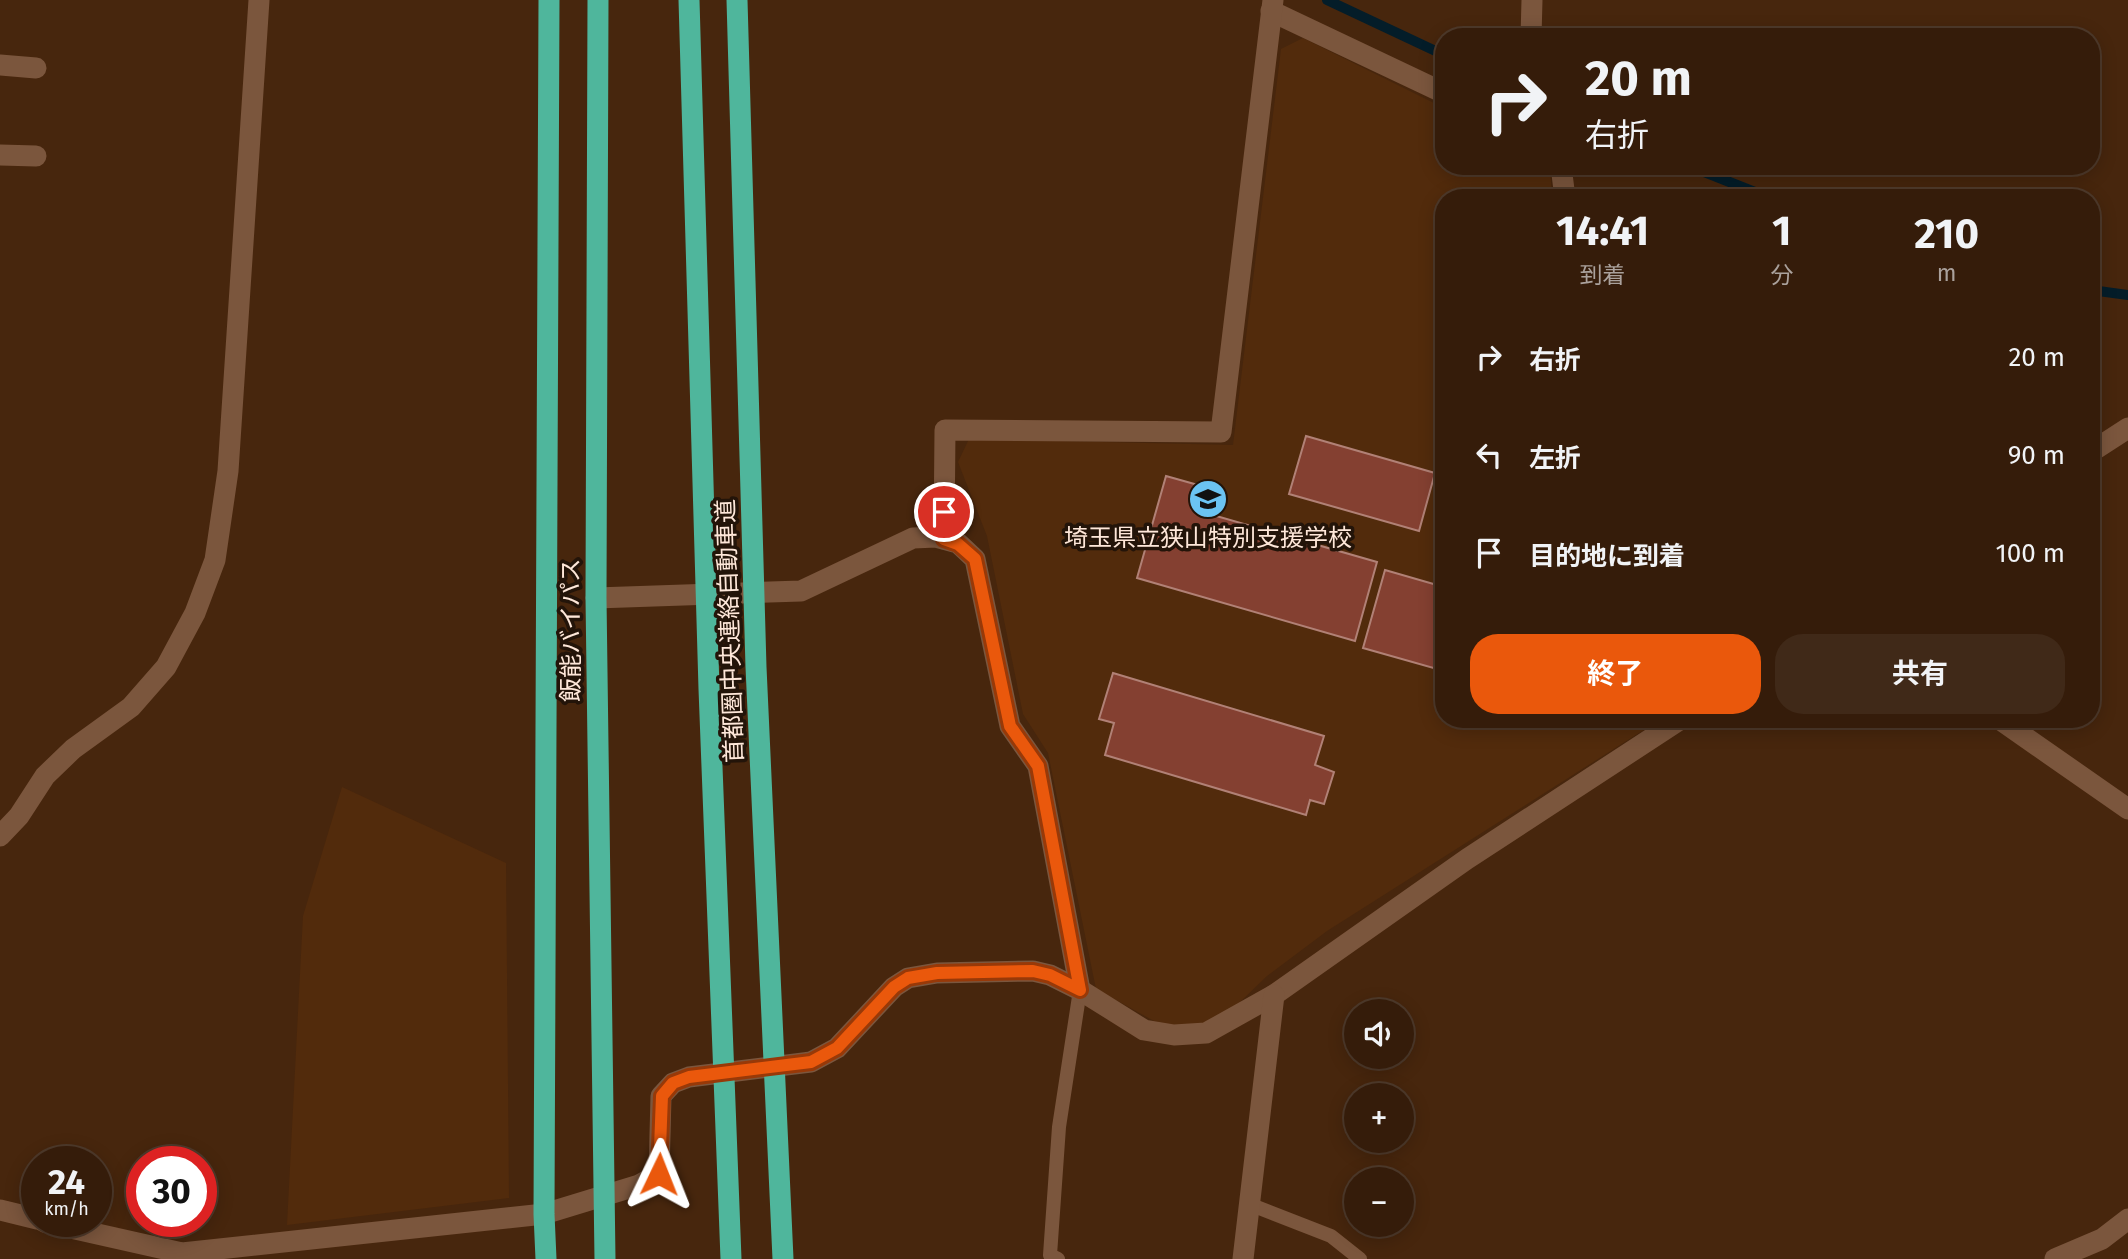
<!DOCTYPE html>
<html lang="ja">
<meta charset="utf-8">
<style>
body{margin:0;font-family:"Fira Sans","Noto Sans JP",sans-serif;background:#402918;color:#f1f3f6;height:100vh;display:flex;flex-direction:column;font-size:26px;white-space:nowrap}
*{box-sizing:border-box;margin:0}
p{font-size:23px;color:#aaa19c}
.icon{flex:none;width:38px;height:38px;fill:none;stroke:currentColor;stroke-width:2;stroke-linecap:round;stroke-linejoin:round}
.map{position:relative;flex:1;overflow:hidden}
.side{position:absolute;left:1435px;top:189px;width:665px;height:539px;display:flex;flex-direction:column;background:#351c0a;border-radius:28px;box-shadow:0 4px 18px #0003,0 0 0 2px #4f3a2b}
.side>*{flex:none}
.guide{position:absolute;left:1435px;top:28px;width:665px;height:147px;border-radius:28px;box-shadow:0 4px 18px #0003,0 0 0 2px #4f3a2b;background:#351c0a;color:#f1f3f6;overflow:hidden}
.fabs{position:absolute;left:1344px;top:999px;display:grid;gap:14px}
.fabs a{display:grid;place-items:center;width:70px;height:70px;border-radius:50%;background:#351c0a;box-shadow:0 4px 18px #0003,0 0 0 2px #4f3a2b;font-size:35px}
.speed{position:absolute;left:21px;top:1146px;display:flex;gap:14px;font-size:35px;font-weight:700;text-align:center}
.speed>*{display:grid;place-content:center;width:91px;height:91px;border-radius:50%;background:#351c0a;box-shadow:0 4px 18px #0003,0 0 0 2px #4f3a2b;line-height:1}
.speed small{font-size:18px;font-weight:400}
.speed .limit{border:10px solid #d22;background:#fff;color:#111}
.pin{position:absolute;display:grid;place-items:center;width:60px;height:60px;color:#fff;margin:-30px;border:4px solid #fff;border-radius:50%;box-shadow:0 2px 7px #0007}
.me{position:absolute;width:77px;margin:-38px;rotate:2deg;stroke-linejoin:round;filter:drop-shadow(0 0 5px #0008)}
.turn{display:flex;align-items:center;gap:24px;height:147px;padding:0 35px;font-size:32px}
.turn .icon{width:91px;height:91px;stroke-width:2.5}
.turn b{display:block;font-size:49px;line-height:60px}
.eta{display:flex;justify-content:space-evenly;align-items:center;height:119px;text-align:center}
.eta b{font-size:42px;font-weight:700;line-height:49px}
.primary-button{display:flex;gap:14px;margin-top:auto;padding:14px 35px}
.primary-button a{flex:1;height:80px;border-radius:28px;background:#ea580c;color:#fff;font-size:28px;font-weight:700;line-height:80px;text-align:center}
.primary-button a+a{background:#402918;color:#f1f3f6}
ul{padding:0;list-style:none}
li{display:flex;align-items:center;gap:21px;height:98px;padding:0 35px}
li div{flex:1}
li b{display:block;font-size:26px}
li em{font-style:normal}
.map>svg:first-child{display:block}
.built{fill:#522b0c}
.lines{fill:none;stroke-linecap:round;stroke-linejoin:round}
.stream{stroke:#041d29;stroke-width:10}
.building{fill:#844031;stroke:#b18176;stroke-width:2}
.lane{stroke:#7b563d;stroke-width:14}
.street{stroke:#7b563d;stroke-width:21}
.highway{stroke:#4fb69c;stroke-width:21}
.route-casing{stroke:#983908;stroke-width:18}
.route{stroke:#ea580c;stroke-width:12}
.labels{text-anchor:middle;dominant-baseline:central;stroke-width:7;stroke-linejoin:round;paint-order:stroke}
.poi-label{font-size:24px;fill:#fee7d9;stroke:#231409}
.street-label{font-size:24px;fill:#fee7d9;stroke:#231409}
</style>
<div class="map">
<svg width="2128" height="1259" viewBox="0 0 2128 1259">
<rect width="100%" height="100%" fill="#47260d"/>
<g class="built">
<path d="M1303 38 1444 108V166H1550L1552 198H1444V719H1661L1327 931 1267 976 1237 1005 1209 1022 1180 1027 1154 1021 1096 989 1048 753 1023 714 987 536 958 462 969 439 1233 445 1281 49Z"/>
<path d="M342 787 506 863 509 1198 287 1225 303 916Z"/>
</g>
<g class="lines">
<g class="stream">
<path d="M1327 0 1444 55"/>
<path d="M1689 166 1770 198"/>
<path d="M2091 290 2128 295"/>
</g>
</g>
<g class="building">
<path d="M1306 436 1435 473 1419 531 1289 494Z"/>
<path d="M1166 476 1198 485 1192 509 1377 562 1355 641 1137 578Z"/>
<path d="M1385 570 1444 587V671L1363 648Z"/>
<path d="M1113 673 1324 736 1315 765 1334 772 1324 804 1310 800 1306 815 1105 755 1114 723 1099 719Z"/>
</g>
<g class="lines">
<g class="lane">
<path d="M1249 1204 1331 1236 1360 1259"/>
<path d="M1058 1259 1050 1255 1059 1127 1080 990"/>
</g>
<g class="street">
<path d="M1271 11 1444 93"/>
<path d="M1531 37 1532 0"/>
<path d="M0 65 36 68"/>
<path d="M0 155 36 156"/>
<path d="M1561 166 1565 198"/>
<path d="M2091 452 2128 428"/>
<path d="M944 539 945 430 1221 432 1273 0"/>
<path d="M596 598 801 591 913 538 936 537 958 543 975 559 1010 726 1038 766 1080 990"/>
<path d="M1999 719 2128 809"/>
<path d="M0 836 19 816 45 776 73 749 131 707 166 667 195 613 215 560 228 471 259 0"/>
<path d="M0 1210 37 1219"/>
<path d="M44 1222 182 1253 544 1214 639 1185 659 1174 661 1096 673 1083 689 1077 811 1062 837 1048 894 987 908 978 937 973 1033 971 1050 975 1080 990 1144 1030 1174 1035 1206 1033 1274 995 1467 859 1681 719"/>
<path d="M1243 1259 1274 995"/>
<path d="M2055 1259 2102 1239 2128 1219"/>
</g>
<g class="highway">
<path d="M598 0 596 598 605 1259"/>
<path d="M689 0 709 689 731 1259"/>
<path d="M737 0 756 667 783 1259"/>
<path d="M546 1259 544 1214 549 0"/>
</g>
</g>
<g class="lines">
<defs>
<path id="route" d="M659 1174 662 1096 673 1083 689 1077 811 1062 837 1048 894 987 908 978 937 973 1033 971 1050 975 1080 990 1038 766 1010 726 975 559 958 544 944 539V512"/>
</defs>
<use href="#route" class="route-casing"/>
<use href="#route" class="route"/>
</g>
<defs>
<symbol id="school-disc" viewBox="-11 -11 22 22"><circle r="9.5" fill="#6bc3f2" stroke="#231409"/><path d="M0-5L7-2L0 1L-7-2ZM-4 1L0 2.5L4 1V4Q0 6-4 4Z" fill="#111"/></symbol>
</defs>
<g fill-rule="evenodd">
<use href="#school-disc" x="1186" y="477" width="44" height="44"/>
</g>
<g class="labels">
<g class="poi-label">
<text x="1208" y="538">埼玉県立狭山特別支援学校</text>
</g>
<g class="street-label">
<text transform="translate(571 630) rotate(-90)">飯能バイパス</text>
<text transform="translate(730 631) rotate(-92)">首都圏中央連絡自動車道</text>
</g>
</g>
</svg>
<div class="fabs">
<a><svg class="icon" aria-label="sound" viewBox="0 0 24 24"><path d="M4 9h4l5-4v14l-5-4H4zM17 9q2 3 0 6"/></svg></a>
<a>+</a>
<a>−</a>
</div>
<div class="speed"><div>24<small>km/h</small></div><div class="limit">30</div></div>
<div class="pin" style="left:944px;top:512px;background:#d93025"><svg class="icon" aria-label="arrive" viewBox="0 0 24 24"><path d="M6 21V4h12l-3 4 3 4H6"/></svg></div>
<svg class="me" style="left:659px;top:1174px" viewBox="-20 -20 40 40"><path d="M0-17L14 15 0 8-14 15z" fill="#ea580c" stroke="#fff" stroke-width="4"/></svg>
<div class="guide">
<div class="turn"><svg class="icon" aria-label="right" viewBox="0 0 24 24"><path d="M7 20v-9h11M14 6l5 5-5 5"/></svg><div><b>20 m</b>右折</div></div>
</div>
<section class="side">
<div class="eta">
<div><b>14:41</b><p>到着</p></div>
<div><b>1</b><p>分</p></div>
<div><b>210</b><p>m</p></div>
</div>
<ul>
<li><svg class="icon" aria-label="right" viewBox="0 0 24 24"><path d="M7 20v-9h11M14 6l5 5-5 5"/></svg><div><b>右折</b></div><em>20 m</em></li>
<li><svg class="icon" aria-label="left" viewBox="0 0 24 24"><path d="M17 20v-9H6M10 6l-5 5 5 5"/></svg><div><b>左折</b></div><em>90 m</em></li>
<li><svg class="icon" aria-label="arrive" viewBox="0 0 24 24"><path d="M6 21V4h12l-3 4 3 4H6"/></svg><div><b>目的地に到着</b></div><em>100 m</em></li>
</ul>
<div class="primary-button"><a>終了</a><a>共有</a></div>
</section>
</div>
